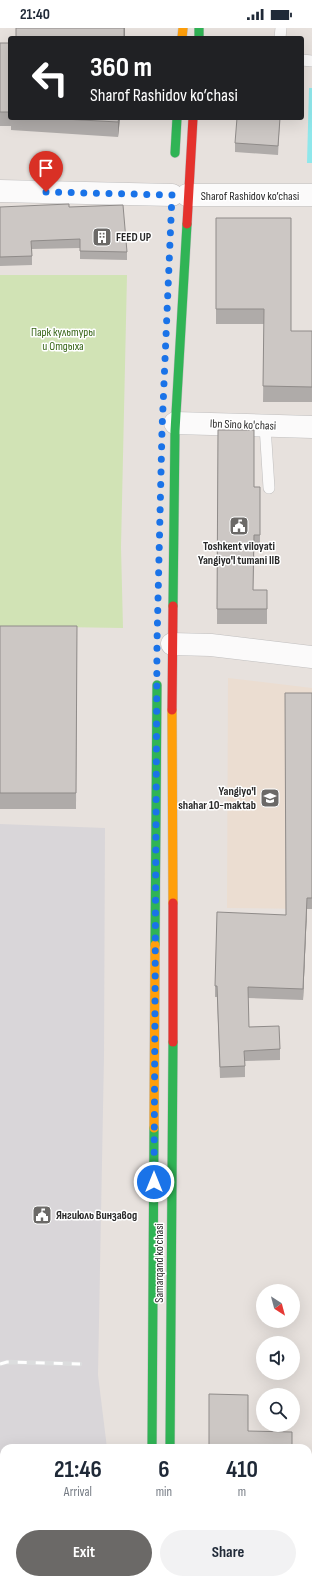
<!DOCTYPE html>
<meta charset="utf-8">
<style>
body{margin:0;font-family:"Sofia Sans Condensed",sans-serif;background:#f2f2f3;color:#1f2937;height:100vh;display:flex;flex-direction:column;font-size:15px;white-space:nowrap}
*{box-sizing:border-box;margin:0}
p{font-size:13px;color:#747a83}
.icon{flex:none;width:22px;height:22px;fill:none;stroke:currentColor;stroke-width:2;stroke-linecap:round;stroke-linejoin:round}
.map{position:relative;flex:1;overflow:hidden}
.panel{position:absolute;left:0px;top:1416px;width:312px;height:140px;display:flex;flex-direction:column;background:#fff;border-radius:12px 12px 0 0;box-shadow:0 4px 16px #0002}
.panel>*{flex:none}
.hud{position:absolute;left:8px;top:8px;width:296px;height:84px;border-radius:4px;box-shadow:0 4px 16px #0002;background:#202124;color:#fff;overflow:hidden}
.needle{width:26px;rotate:144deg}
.fabs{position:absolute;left:256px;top:1256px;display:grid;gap:8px}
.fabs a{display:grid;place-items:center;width:44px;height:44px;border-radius:50%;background:#fff;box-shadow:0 4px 16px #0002;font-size:20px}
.pin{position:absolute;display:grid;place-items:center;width:34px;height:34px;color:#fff;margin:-41px -17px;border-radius:50% 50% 50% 0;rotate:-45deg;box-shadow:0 0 4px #0007}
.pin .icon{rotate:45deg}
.me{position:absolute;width:44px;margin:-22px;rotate:0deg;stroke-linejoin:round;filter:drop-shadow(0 0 3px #0008)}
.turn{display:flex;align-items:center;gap:14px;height:84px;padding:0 16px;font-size:18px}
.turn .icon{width:52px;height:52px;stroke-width:2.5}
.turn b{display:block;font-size:28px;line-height:34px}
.eta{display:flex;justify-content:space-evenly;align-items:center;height:68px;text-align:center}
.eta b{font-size:24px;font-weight:700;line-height:28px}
.button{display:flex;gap:8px;margin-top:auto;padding:8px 16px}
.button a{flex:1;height:46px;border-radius:24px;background:#6b6967;color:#fff;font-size:16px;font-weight:700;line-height:46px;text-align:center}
.button a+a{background:#f2f2f3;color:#1f2937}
.status{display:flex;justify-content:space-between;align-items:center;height:28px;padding:0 20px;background:#fff;direction:ltr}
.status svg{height:11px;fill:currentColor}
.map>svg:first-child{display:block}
.industrial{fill:#d9d6d9}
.education{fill:#ebddd1}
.green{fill:#d1e3b5}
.water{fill:#8fe7eb}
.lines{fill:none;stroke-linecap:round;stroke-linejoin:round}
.lane-casing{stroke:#c0bfbf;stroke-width:12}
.street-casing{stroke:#c0bfbf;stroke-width:23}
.fast-casing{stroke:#c0bfbf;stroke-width:10}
.slow-casing{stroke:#c0bfbf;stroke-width:10}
.jam-casing{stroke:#c0bfbf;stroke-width:10}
.lane{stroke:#fbfafa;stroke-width:11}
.street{stroke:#fbfafa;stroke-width:22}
.fast{stroke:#30b455;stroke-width:9}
.slow{stroke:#ff9f0a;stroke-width:9}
.jam{stroke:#e5322d;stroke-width:9}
.rail-casing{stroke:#dcddde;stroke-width:4.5}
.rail{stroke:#fff;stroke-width:3;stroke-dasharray:9;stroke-linecap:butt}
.wall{fill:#afaba9}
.shaded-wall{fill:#8f8b89}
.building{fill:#ccc7c4;stroke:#8f8b89}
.route{stroke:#1a73e8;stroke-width:7;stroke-dasharray:0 12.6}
.labels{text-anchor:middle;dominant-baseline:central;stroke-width:3;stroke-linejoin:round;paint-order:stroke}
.street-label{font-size:12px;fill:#282828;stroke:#fff}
.poi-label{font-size:12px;font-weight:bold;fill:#282828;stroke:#fff;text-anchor:start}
.park-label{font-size:12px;fill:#386618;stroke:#fff}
</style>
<div class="status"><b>21:40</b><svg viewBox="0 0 49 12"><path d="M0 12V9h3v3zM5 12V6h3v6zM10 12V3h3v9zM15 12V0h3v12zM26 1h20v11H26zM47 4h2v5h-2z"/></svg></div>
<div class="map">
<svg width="312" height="1556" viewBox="0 0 312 1556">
<rect width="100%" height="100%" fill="#e7e1dd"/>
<path class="industrial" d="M0 796 105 800 104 1028 98 1347 107 1420H4V1432H0Z"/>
<path class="education" d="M228 650 312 660V881L227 880Z"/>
<path class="green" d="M0 247H127L121 519 123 600 0 598Z"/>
<path class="water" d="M309 60H312V135H307Z"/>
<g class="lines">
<defs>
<g id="lane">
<path d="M280 10 281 0"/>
<path d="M302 32 312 33"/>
<path d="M265 398 269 460"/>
</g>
<g id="street">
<path d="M0 163 172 167"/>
<path d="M187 167H312"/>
<path d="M175 395 312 399"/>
<path d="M172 616 211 617 312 629"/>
<path d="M0 1456H4"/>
<path d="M308 1462H312"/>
</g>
<g id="fast">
<path d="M199 0V10"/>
<path d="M175 125 177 90"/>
<path d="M173 578 175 403 187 196"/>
<path d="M155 917 157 657"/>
<path d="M152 1420 154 1100"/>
<path d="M170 1420 173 1014"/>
<path d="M148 1556 149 1552"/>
</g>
<g id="slow">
<path d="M182 10 183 0"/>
<path d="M172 682 173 875"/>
<path d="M154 1100 155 917"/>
<path d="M166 1552V1556"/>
</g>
<g id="jam">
<path d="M187 196 193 90"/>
<path d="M172 682 173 578"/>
<path d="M173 1014V875"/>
</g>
</defs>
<use href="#lane" class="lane-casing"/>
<use href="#street" class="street-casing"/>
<use href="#fast" class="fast-casing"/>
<use href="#slow" class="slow-casing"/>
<use href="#jam" class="jam-casing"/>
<use href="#lane" class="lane"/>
<use href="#street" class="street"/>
<use href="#fast" class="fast"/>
<use href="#slow" class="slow"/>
<use href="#jam" class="jam"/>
<defs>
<path id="rail" d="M0 1336 7 1334 80 1336"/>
</defs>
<use href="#rail" class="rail-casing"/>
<use href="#rail" class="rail"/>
</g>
<g class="wall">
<path d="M0 15H10V90H120L118 109 11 102V98H0Z"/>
<path d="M280 90 278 127 235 124V115Z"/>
<path d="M0 179H69L127 224V232L80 231V220L32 221V237L0 238Z"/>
<path d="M216 190 291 303H312V374H263L264 296H216Z"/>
<path d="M218 402 254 459H260V523H254L253 562H267V596H217Z"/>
<path d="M0 598H77L76 781H0Z"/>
<path d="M312 665V881H307L303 972 248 970 249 999 280 1021V1032L245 1033V1049L220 1050 217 969H215V958L286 887Z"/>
</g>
<g class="shaded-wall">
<rect x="124" y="0" width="1" height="10"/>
<path d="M119 90H120L118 109V94Z"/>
<path d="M307 870V881L303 972V961Z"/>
</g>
<g class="building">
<rect x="16" y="0" width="108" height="10"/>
<rect x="0" y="15" width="10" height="69"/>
<path d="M45 90H119L118 94Z"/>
<path d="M237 90H280L278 118 235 115Z"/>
<path d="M69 176V179L123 177 127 224 80 223V211L31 213 32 228 0 229V179Z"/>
<path d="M216 190H291V303H312V359L263 358 264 281H216Z"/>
<path d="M218 402H254V459H260V507H254L253 562H267V581H217Z"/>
<path d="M0 598H77L76 765H0Z"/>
<path d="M285 665H312V870H307L303 961 248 959 249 999 279 998 280 1021 244 1023 245 1038 220 1039 217 958H215L217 884 286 887Z"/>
<path d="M209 1366 248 1367V1403L292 1404V1420H209Z"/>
<rect x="67" y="1552" width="40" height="4"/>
</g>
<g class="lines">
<path class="route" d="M46 164 172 167 162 402 157 614 154 1154"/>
</g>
<defs>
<symbol id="building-square" viewBox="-11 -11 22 22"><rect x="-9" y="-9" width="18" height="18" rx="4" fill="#6b6967" stroke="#fff"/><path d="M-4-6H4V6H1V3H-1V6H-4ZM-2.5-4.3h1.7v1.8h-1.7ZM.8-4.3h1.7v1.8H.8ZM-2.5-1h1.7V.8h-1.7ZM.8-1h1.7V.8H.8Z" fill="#fff"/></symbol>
<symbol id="civic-square" viewBox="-11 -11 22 22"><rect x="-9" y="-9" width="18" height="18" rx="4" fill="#6b6967" stroke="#fff"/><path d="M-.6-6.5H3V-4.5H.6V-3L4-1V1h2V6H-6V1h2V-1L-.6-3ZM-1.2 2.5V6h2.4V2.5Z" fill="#fff"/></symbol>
<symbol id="school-square" viewBox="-11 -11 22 22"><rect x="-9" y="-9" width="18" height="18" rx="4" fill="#6b6967" stroke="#fff"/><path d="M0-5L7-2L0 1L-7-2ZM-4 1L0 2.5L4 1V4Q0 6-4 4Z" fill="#fff"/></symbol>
</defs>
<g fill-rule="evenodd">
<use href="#building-square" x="91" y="198" width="22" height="22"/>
<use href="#civic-square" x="228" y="487" width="22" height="22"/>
<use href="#school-square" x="259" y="759" width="22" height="22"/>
<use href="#civic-square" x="31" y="1176" width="22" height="22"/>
</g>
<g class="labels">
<g class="street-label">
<text x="250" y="168">Sharof Rashidov ko’chasi</text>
<text transform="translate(243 397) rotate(2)">Ibn Sino ko'chasi</text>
<text transform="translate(159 1235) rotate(-90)">Samarqand ko'chasi</text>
</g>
<g class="poi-label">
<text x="116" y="209">FEED UP</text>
<text x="239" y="518" text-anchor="middle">Toshkent viloyati<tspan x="239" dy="14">Yangiyo'l tumani IIB</tspan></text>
<text x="256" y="763" text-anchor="end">Yangiyo'l<tspan x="256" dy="14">shahar 10-maktab</tspan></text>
<text x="56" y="1187">Янгиюль Винзавод</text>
</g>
<g class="park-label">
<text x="63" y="304">Парк культуры<tspan x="63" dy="14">и Отдыха</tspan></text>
</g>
</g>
</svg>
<div class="fabs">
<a><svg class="needle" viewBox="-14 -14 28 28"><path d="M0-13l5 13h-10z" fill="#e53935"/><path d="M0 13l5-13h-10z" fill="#747a83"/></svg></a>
<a><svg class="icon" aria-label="sound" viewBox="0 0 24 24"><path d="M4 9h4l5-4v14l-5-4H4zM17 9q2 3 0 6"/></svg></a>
<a><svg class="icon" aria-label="search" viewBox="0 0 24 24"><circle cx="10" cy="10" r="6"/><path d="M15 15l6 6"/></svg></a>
</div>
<div class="pin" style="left:46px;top:164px;background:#d93025"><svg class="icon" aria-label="arrive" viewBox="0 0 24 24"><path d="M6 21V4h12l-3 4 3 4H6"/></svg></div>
<svg class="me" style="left:154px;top:1154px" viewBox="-20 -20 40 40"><circle r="17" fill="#1a73e8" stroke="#fff" stroke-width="3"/><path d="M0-11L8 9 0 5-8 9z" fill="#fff"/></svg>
<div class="hud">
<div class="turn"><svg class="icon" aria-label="left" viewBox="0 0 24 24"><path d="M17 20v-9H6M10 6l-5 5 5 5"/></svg><div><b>360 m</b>Sharof Rashidov ko’chasi</div></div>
</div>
<section class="panel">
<div class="eta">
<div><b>21:46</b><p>Arrival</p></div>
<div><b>6</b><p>min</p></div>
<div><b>410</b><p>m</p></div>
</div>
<div class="button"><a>Exit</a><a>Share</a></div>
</section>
</div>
